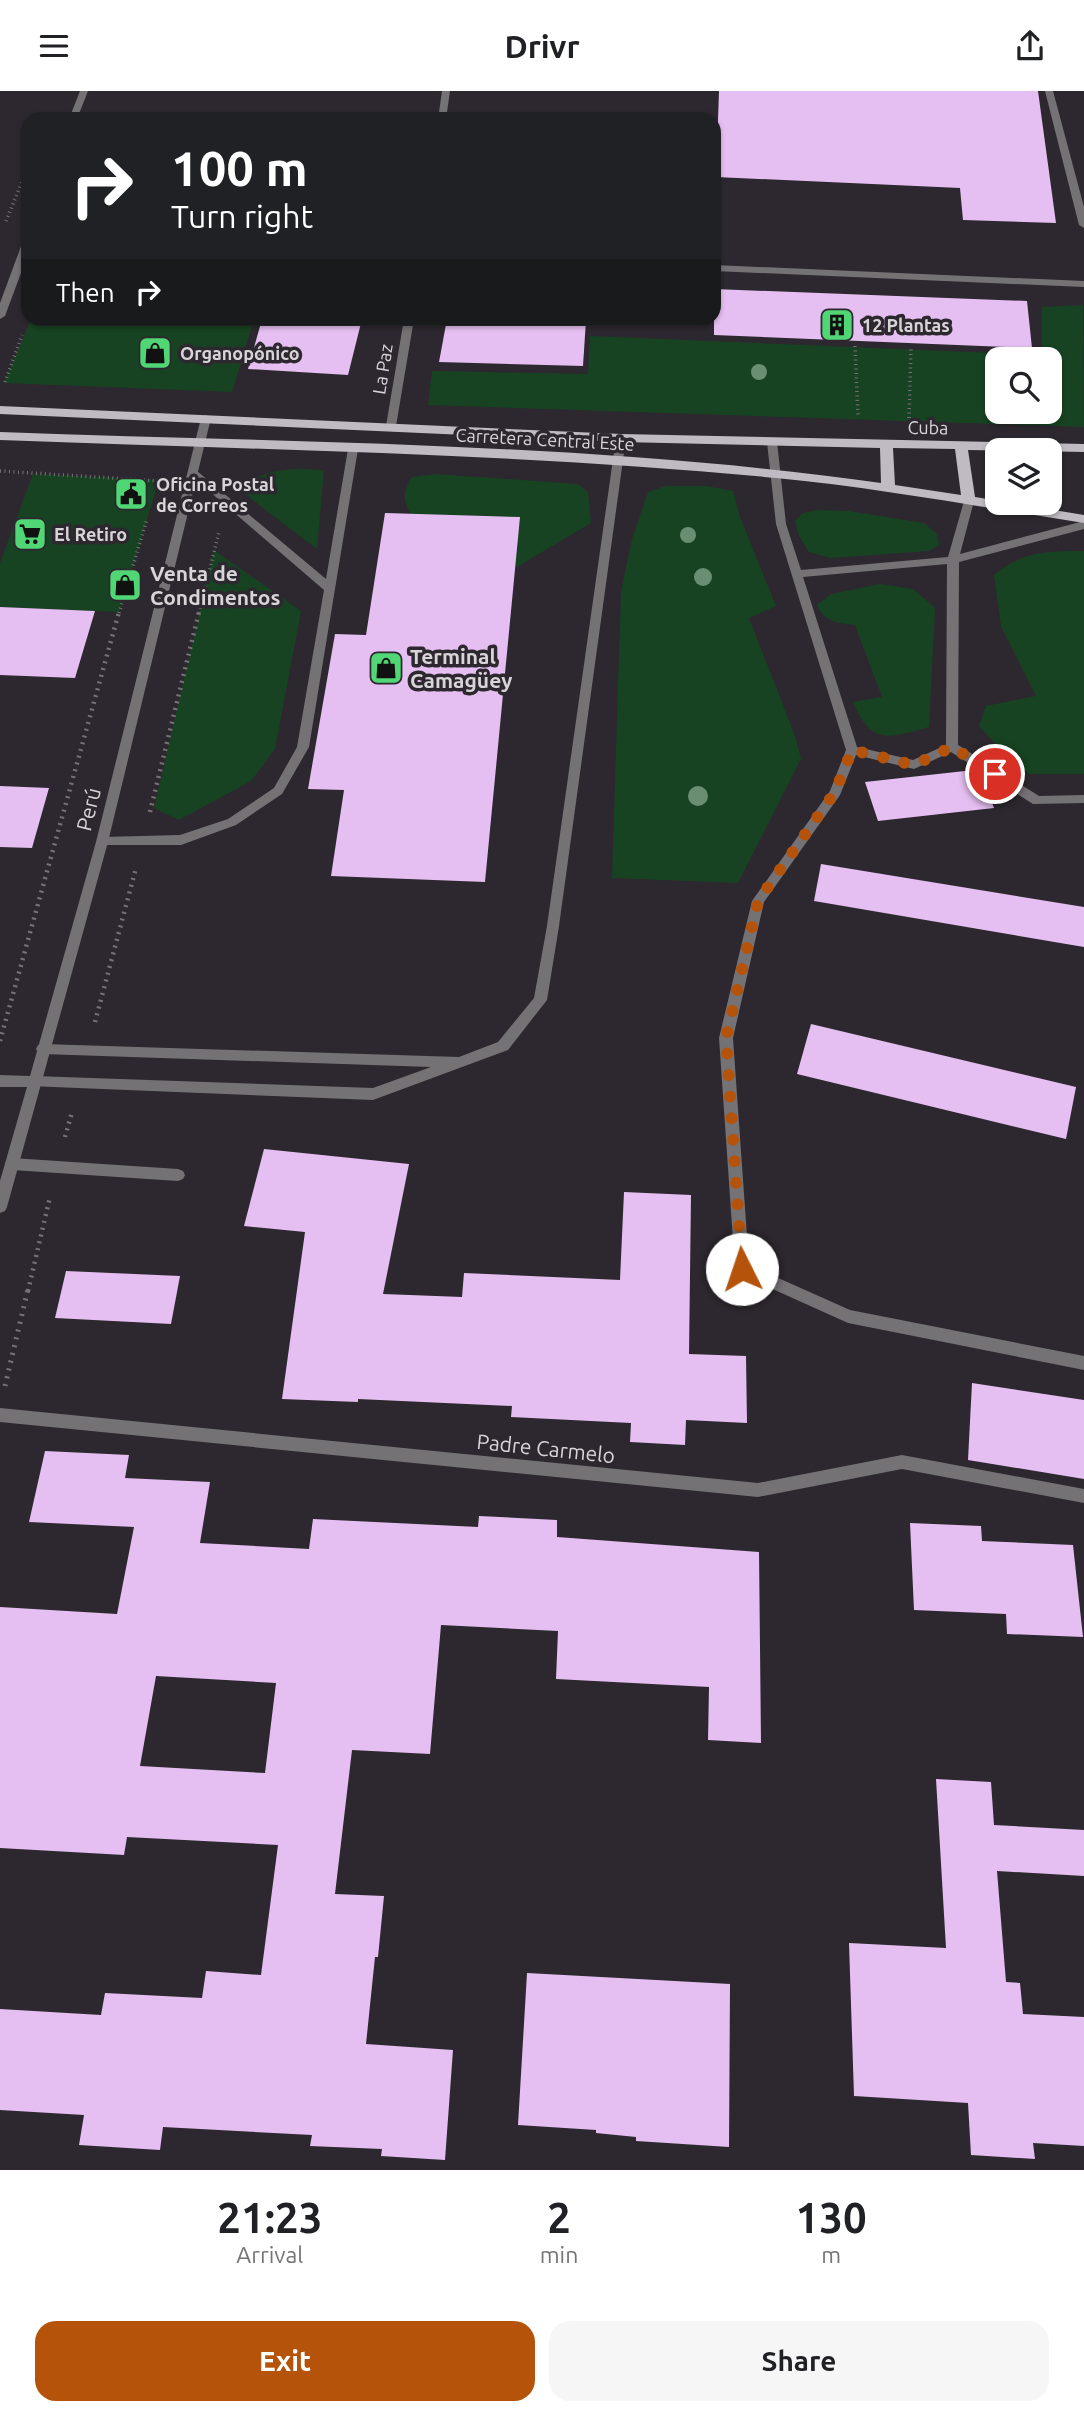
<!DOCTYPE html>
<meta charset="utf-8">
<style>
body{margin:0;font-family:Ubuntu,sans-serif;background:#f6f6f6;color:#202124;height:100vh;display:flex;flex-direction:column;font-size:26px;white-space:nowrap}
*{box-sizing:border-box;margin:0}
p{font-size:23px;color:#757577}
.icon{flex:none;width:38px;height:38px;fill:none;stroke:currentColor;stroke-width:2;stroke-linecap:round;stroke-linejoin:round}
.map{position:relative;height:2079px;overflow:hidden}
.drawer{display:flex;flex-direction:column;background:#fff;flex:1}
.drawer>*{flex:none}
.hud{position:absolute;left:21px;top:21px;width:700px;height:214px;border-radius:21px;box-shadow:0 2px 5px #0004;background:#202124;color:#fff;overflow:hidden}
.buttons{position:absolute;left:985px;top:256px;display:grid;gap:14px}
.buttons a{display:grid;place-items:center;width:77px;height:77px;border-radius:14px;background:#fff;box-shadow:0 2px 5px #0004;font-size:35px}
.pin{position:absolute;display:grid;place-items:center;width:60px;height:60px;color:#fff;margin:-30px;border:4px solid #fff;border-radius:50%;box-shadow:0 2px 7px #0007}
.me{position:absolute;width:77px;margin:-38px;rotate:356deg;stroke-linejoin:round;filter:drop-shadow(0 0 5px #0008)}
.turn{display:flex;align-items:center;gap:24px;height:147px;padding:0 35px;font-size:32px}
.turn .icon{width:91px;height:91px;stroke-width:2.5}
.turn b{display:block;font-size:49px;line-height:60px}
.then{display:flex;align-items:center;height:66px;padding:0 35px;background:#0003;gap:14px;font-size:26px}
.eta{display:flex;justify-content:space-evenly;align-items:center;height:119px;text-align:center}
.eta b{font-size:42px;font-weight:600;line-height:49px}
.cta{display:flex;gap:14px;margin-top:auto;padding:14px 35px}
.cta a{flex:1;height:80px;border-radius:21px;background:#b45309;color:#fff;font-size:28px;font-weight:600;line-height:80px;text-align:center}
.cta a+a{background:#f6f6f6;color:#202124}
header{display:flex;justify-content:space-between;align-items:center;height:91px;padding:0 35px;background:#fff;font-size:32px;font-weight:600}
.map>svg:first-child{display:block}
.green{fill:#174322;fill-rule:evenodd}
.building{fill:#e5bff1;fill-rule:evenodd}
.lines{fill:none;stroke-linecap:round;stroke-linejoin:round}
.path-far2{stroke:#767277;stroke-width:3.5;stroke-dasharray:1 3.5;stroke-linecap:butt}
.path-far1{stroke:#767277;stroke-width:4.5;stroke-dasharray:2 5;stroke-linecap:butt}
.path{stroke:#767277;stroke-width:5;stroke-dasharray:2 6;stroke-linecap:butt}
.service{fill:#757276;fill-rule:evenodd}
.minor{fill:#757276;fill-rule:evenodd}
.tertiary{fill:#757276;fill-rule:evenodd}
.primary{fill:#c0bbc2;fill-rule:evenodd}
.tree{fill:#698e71}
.route{stroke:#b45309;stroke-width:12;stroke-dasharray:0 21.6}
.labels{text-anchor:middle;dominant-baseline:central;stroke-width:7;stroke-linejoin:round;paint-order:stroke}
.far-poi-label{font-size:18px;font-weight:bold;fill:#d8d5d9;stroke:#2d282f;text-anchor:start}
.far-street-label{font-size:18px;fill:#d8d5d9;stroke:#2d282f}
.poi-label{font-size:21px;font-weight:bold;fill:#d8d5d9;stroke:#2d282f;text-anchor:start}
.street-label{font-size:21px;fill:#d8d5d9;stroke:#2d282f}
</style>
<header><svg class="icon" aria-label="menu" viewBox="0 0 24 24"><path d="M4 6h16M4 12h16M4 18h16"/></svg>Drivr<svg class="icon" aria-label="share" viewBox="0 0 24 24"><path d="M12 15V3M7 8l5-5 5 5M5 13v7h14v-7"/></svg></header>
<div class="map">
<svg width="1084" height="2079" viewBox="0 0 1084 2079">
<rect width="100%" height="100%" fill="#2d282f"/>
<g class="green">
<path d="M1083 214 1084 336 428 314 432 280 588 283 590 245 1042 264V216ZM998 268H1050V320H998Z"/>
<path d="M31 228H254L232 301 4 292Z"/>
<path d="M297 378 324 379 317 458 246 404 257 386 275 380Z"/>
<path d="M33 383 159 389 119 521 0 516V472Z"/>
<path d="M435 383 578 393 588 401 591 432 515 477 411 423C402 408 403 401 412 386Z"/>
<path d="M666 395H706L733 400 740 426 776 515 749 527 795 645 801 668 738 792 612 787 621 500 632 448 648 401Z"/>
<path d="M817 419 848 420 924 432 937 443 939 454 929 460 830 467 809 461 799 445 795 430 803 422Z"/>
<path d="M214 459 301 520 275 658 251 690 179 729 154 717Z"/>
<path d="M1084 460V683H1029L1004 662 979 635 986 615 1036 605 1001 535 994 484C1023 460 1048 460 1084 460Z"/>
<path d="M880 493 913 498 935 517 929 636C888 647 872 655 853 611L882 606 855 534C838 532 824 531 817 514L831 503Z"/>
</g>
<g class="building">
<path d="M719 0H1038L1056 132 963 129 960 97 716 86Z"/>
<path d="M714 198 1027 210 1032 257 714 244Z"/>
<path d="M262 228H362L348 284 248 278Z"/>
<path d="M447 228 586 229 583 275 439 271Z"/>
<path d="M385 422 520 426 485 791 331 785 344 699 308 698 335 543 366 544Z"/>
<path d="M0 516 95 520 75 587 0 584Z"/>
<path d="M974 679 981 683 994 717 878 730 865 691Z"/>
<path d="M0 695 49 697 32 757 0 756Z"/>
<path d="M821 773 1084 816V856L814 810Z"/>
<path d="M811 933 1076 996 1066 1048 797 983Z"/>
<path d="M264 1058 409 1073 383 1203 462 1206 464 1182 620 1189 624 1101 691 1104 689 1263 746 1265 747 1332 686 1329 685 1354 630 1351 631 1332 511 1326 512 1315 358 1308V1311L282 1308 305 1141 244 1135Z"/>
<path d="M66 1180 180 1185 171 1233 55 1227Z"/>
<path d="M972 1292 1084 1309V1388L968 1369Z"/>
<path d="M45 1360 129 1364 125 1387 210 1391 200 1452 309 1458 313 1428 478 1436 479 1425 557 1429V1446L759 1461 761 1652 708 1649 709 1596 556 1588 558 1540 441 1534 430 1663 352 1659 335 1803 384 1805 378 1866H375L366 1953 453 1959 445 2069 381 2065 382 2058 310 2055 312 2044 163 2036 160 2059 79 2054 84 2024 0 2019V1918L101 1924 105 1902 202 1907 206 1880 261 1884 278 1754 127 1746 124 1764 0 1757V1516L117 1523 134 1436 29 1431ZM156 1585 276 1592 265 1682 140 1675Z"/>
<path d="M910 1432 981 1435 982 1450 1073 1454 1083 1546 1007 1543 1006 1523 914 1519Z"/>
<path d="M936 1688 991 1691 994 1734 1084 1739V1785L997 1780 1006 1891 1020 1892 1023 1923 1084 1926V2055L1033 2052 1035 2068 971 2064 968 2012 854 2005 849 1852 946 1857Z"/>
<path d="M527 1882 730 1893 729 2056 636 2050V2046L596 2042V2039L518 2034Z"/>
</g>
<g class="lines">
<g class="path-far2">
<path d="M6 130 28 76"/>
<path d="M855 255 858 324"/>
<path d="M5 291 22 244"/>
<path d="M909 327 911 258"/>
<path d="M0 380 159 390"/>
<path d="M119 522 147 428"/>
<path d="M199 522 219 441"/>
</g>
<g class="path-far1">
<path d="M150 721 199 521"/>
<path d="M95 931 136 777"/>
<path d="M0 950 119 521"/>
<path d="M65 1046 72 1021"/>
<path d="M28 1200 50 1106"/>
</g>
<path class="path" d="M5 1295 28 1198"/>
<g class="service">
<path d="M714 174 1084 190V196L714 180Z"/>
<path d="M621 344 626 347 559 835 547 909 508 959 373 1009 29 995 27 991 29 987 34 985 373 997 431 976 43 963 38 962 36 958 38 954 43 953 459 966 498 951 534 907 547 835 616 347Z"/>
<path d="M772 348 777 351 786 433 801 479 948 466 964 410 969 407 974 410 960 463 1084 430V438L959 471 958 654 1039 705 1084 704V712L1033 713 951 661 914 678 856 664 840 704 764 811 733 947 749 1174 850 1219 1084 1265V1279L848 1232 737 1182 735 1178 719 947 752 810 830 700 846 659 776 433 767 351ZM947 473 946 654 913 669 857 656 803 486Z"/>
<path d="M353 355 358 358 309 656 282 703 236 734 181 754H98L96 751 102 746 180 744 228 728 274 697 297 656 324 499 188 382 193 379 197 380 326 488 348 358Z"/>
<path d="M12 1067 178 1078 183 1080 185 1084 183 1088 178 1090 12 1079 7 1077 5 1073 7 1069Z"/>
</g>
<g class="minor">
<path d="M80 0H88L77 28H69Z"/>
<path d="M442 0H450L446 28H438Z"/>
<path d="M1045 0H1053L1084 116V137L1079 134Z"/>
<path d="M28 147V163L5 225 0 228V212L23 150Z"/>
<path d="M404 228H414L396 335 391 338 386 335Z"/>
<path d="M0 1317 758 1392 902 1364 1084 1398V1412L902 1378 758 1406 0 1331Z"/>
</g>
<path class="tertiary" d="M206 324 211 327 108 751 7 1116 5 1120 0 1122V1090L27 996H0V984L30 985 96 751 201 327Z"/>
<path class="primary" d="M0 315 621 343 1084 353V361L968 359 975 406 1084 424V432C981 416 879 397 776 387 518 362 259 359 0 349V341C293 352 590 351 881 392L880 357 621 351 0 323ZM893 357 955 358 961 404 895 394Z"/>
</g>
<g class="tree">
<circle cx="759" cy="281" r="8"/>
<circle cx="688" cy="444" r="8"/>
<circle cx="703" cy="486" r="9"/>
<circle cx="698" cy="705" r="10"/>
</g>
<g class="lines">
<path class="route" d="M742 1178 726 947 758 810 835 701 852 659 914 674 952 656 995 683"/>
</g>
<defs>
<symbol id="building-square" viewBox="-11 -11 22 22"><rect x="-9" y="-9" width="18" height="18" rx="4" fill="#50d674" stroke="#2d282f"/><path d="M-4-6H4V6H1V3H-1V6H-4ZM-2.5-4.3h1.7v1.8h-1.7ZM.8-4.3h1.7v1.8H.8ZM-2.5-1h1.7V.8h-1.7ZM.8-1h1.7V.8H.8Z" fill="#111"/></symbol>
<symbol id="shop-square" viewBox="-11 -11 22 22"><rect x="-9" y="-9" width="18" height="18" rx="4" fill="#50d674" stroke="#2d282f"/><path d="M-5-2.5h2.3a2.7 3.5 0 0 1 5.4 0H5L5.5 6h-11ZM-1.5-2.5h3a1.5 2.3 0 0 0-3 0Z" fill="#111"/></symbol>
<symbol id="civic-square" viewBox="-11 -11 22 22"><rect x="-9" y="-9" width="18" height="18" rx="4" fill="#50d674" stroke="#2d282f"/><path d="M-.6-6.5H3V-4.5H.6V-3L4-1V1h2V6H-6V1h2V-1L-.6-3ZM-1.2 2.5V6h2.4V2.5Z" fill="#111"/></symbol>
<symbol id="supermarket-square" viewBox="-11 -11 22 22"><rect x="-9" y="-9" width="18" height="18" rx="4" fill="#50d674" stroke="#2d282f"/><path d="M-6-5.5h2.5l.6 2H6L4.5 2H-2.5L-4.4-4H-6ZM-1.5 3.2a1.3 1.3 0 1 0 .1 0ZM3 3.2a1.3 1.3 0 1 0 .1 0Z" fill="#111"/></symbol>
</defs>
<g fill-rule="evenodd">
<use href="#building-square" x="818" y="215" width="38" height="38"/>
<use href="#shop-square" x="136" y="243" width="38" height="38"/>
<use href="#civic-square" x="112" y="384" width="38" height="38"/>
<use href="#supermarket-square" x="11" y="424" width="38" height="38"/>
<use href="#shop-square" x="106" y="475" width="38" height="38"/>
<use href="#shop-square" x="367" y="558" width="38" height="38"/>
</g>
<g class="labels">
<g class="far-poi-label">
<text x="862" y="234">12 Plantas</text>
<text x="180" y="262">Organopónico</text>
<text x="156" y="393">Oficina Postal<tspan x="156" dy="21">de Correos</tspan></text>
<text x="54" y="443">El Retiro</text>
</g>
<g class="far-street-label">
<text transform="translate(382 278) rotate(-81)">La Paz</text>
<text transform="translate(928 336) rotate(1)">Cuba</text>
<text transform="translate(545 348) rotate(3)">Carretera Central Este</text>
</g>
<g class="poi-label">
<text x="150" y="482">Venta de<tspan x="150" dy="24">Condimentos</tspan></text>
<text x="410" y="565">Terminal<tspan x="410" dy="24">Camagüey</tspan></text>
</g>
<g class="street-label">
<text transform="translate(88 718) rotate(-76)">Perú</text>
<text transform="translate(546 1357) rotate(6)">Padre Carmelo</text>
</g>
</g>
</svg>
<div class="buttons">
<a><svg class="icon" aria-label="search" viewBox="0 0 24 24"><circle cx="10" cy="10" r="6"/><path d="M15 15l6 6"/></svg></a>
<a><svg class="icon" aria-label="layers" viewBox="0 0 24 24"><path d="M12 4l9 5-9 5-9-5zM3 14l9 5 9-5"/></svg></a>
</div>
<div class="pin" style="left:995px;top:683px;background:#d93025"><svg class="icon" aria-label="arrive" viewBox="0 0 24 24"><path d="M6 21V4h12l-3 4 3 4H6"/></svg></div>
<svg class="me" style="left:742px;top:1178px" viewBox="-20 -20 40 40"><circle r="19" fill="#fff"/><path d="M0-13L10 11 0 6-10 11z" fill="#b45309"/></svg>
<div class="hud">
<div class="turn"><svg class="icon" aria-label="right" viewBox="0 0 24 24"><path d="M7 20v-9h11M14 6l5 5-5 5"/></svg><div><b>100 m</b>Turn right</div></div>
<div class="then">Then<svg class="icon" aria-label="right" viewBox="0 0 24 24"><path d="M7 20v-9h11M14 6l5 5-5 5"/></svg></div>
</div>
</div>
<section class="drawer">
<div class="eta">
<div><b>21:23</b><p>Arrival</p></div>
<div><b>2</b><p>min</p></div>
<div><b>130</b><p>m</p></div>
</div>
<div class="cta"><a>Exit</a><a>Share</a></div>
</section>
